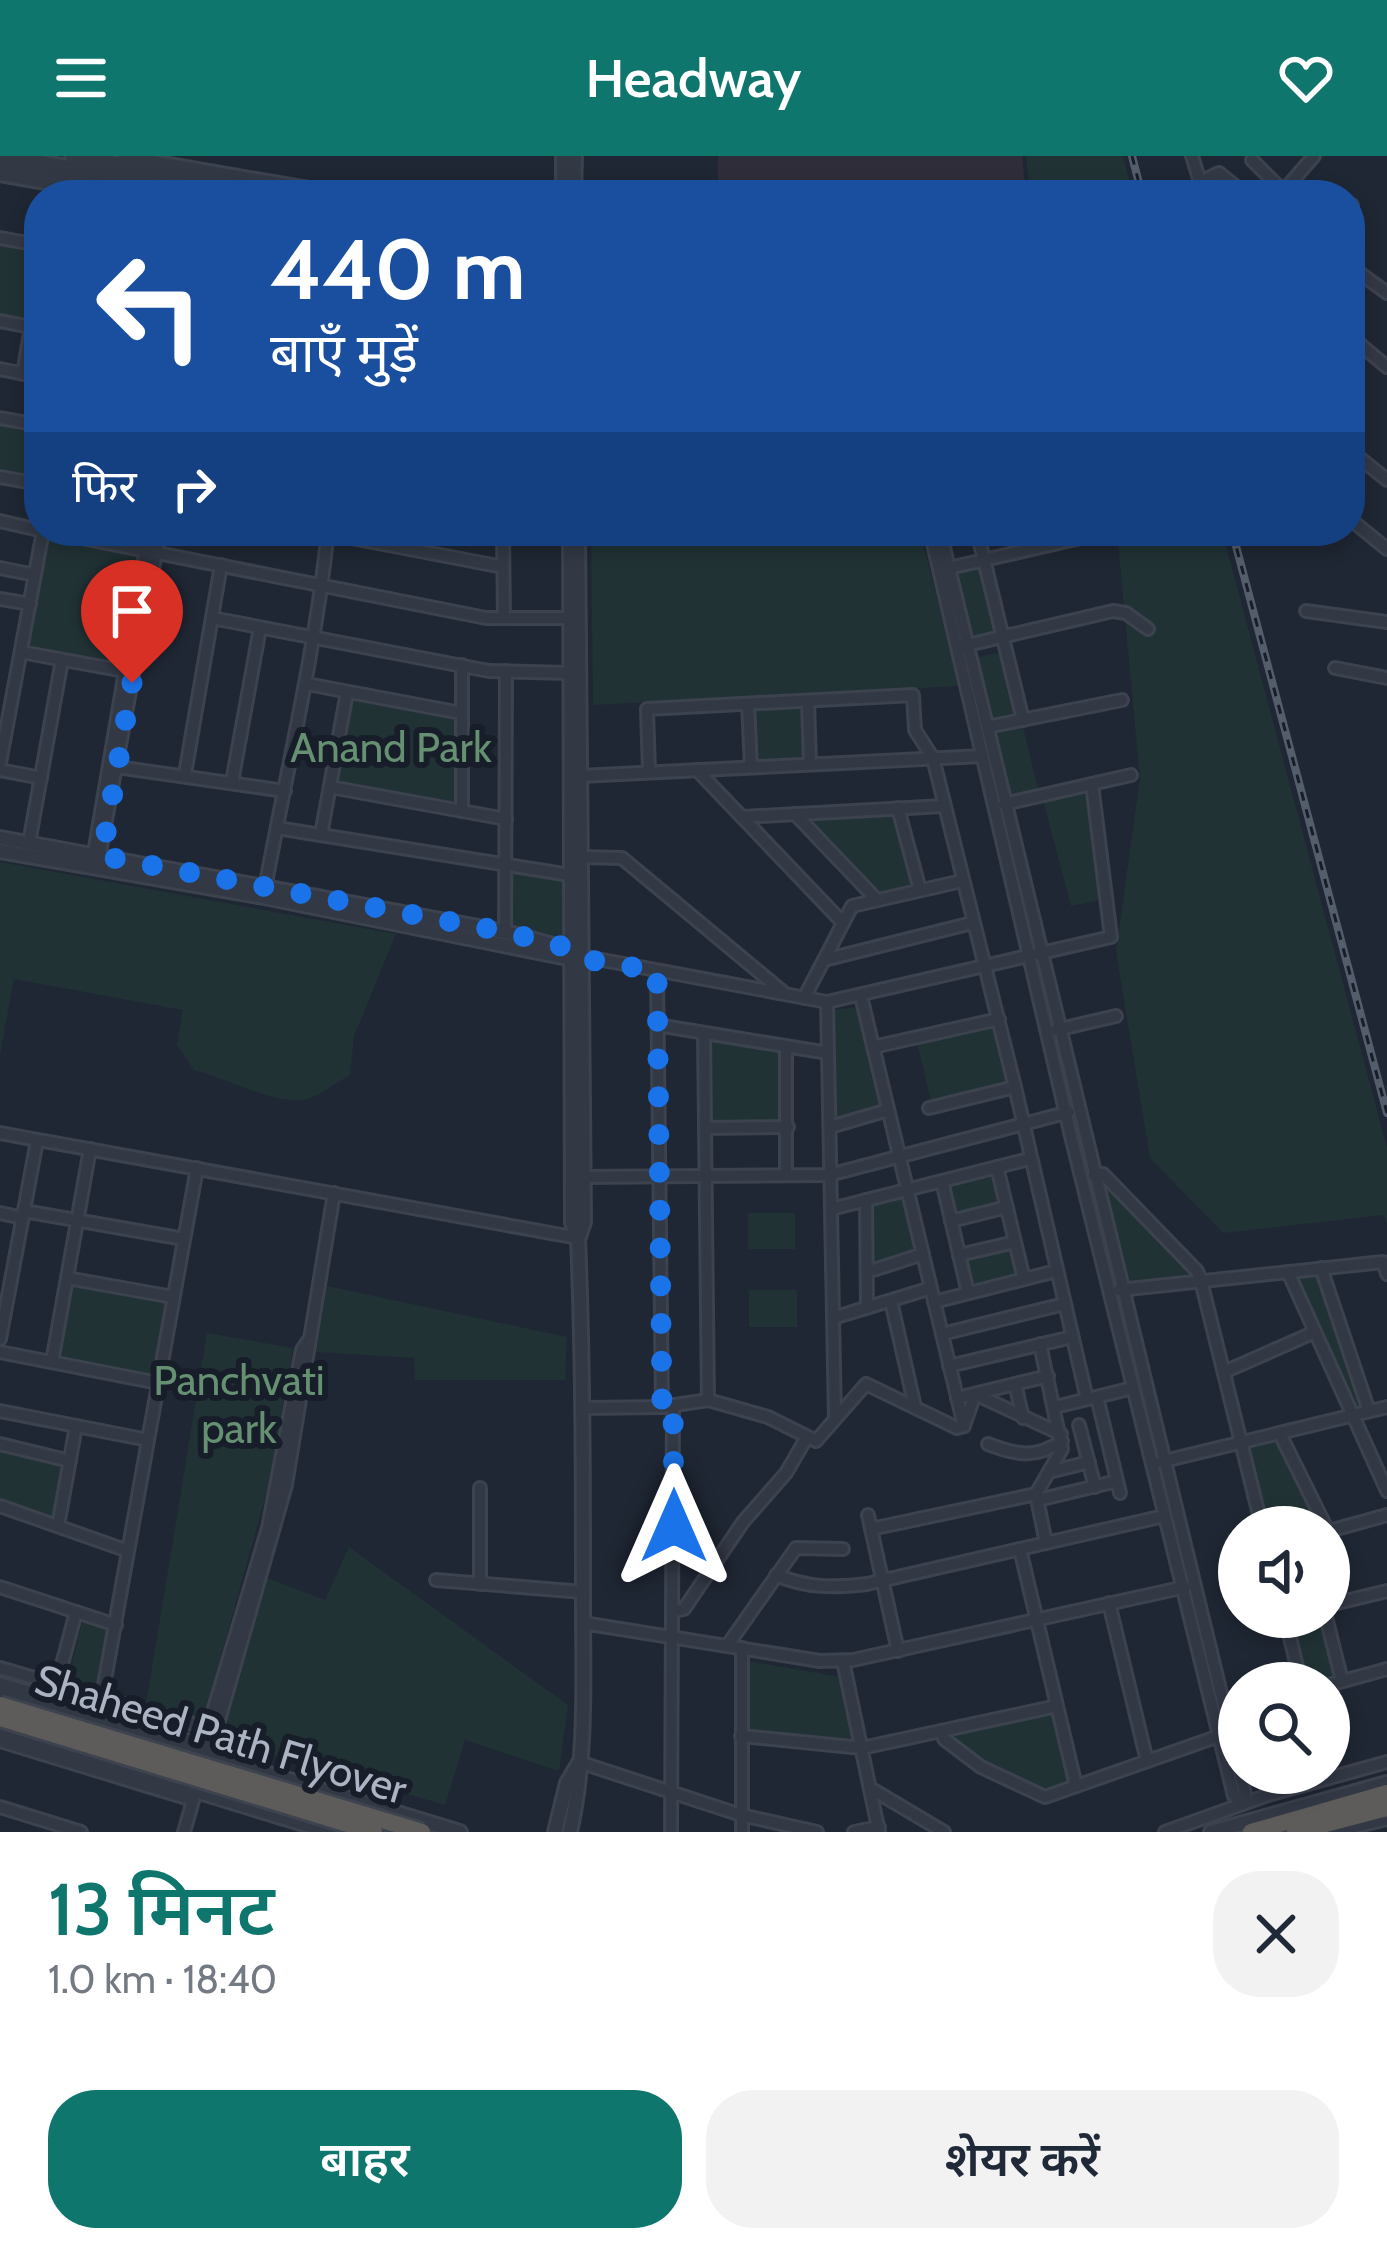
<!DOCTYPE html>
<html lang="hi">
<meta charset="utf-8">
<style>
body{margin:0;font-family:Cabin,"Noto Sans Devanagari",sans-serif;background:#f2f2f3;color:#1f2937;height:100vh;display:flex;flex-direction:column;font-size:45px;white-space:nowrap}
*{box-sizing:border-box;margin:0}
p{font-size:39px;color:#747a83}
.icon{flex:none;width:66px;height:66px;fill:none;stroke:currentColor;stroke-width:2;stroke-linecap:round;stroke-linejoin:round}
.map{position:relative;height:1676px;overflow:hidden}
.side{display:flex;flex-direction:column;background:#fff;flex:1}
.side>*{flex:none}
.banner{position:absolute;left:24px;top:24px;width:1341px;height:366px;border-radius:48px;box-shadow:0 6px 18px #0003;background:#1a4fa0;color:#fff;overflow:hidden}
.fabs{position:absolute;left:1218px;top:1350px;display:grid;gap:24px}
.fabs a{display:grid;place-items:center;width:132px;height:132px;border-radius:50%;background:#fff;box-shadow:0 6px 18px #0003;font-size:60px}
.pin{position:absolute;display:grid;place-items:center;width:102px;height:102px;color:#fff;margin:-123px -51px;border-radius:50% 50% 50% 0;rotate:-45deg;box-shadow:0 0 12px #0007}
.pin .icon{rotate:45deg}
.me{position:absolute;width:132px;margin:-66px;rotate:0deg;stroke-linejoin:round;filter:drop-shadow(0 0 9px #0008)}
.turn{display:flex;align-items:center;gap:42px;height:252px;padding:0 48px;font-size:54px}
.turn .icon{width:156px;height:156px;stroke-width:2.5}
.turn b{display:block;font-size:84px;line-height:102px}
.then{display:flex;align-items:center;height:114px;padding:0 48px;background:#0003;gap:24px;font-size:45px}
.round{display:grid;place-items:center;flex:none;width:126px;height:126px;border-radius:48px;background:#f2f2f3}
.overview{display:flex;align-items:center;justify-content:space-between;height:204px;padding:0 48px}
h1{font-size:72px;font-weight:600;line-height:90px;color:#0f766e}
.action{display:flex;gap:24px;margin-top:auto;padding:24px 48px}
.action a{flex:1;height:138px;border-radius:48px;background:#0f766e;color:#fff;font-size:48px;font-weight:600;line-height:138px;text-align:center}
.action a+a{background:#f2f2f3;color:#1f2937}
header{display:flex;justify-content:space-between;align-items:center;height:156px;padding:0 48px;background:#0f766e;color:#fff;font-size:54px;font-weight:600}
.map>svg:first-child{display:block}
.medical{fill:#2f2d39}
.green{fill:#213235}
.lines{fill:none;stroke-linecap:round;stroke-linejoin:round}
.minor-casing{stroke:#3c424e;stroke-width:16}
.tertiary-casing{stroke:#3c424e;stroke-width:18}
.trunk-casing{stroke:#3d434f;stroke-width:22}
.minor{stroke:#323945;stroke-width:10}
.tertiary{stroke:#323945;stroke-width:12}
.trunk{stroke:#5d5c5a;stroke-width:16}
.rail-casing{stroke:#545d6c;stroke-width:8}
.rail{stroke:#181e29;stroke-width:3;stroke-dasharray:9;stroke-linecap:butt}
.trunk-bridge-casing{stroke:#3d434f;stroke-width:22;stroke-linecap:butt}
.trunk-bridge{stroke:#5d5c5a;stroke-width:16}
.route{stroke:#1a73e8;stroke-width:21;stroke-dasharray:0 37.8}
.labels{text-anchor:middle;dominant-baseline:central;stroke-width:12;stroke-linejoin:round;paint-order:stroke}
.park-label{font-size:42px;fill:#669072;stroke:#181e29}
.street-label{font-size:42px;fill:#acb3c2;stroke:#181e29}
</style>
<header><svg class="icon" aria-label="menu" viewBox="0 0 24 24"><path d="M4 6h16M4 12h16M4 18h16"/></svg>Headway<svg class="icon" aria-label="heart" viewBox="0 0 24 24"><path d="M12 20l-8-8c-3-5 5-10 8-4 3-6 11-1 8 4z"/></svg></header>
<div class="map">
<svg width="1387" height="1676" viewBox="0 0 1387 1676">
<rect width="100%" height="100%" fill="#1f2734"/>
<path class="medical" d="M718 0H1022L1026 39H776L718 28Z"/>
<g class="green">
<path d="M1026 0H1123L1133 39H1030Z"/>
<path d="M0 86 39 91 28 169 0 163Z"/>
<path d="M0 264 39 272V325L0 317Z"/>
<path d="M591 375H920L959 530 593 549Z"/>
<path d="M1117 375H1222L1387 992V1068L1384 1059 1223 1077 1150 1002 1116 795 1140 623Z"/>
<path d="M48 380 141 399 121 510 27 490Z"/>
<path d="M980 408 1000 488 973 494 954 415Z"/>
<path d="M1002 496 1019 558 990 564 975 502Z"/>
<path d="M353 540 455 558 456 646 338 626Z"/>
<path d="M804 551 807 603 755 606 753 553Z"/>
<path d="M1023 571 1038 633 1009 641 994 578Z"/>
<path d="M1087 635 1101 744 1071 750 1043 644Z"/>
<path d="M894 656 915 729 880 737 807 662Z"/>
<path d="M0 706 396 778 354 880 350 919C337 926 321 939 307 943 279 951 224 921 194 914L177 889 183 854 14 823 0 899Z"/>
<path d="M507 715 572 724 571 784 511 773Z"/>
<path d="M859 851 880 951 833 962V854Z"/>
<path d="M992 867 1008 930 932 950 917 886Z"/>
<path d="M709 883 781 894V967L711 968Z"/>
<path d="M995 1015 1003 1048 953 1060 945 1027Z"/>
<path d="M1102 1028 1193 1119 1125 1126Z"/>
<path d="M904 1039 916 1095 872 1109 871 1048Z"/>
<rect x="748" y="1057" width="47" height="36"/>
<path d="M1012 1089 1020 1120 969 1132 962 1101Z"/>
<path d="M1317 1117 1363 1253 1357 1254 1296 1120Z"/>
<path d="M71 1128 169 1147 155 1223 57 1204Z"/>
<path d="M327 1130 567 1181 565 1224H415L414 1202 316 1196Z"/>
<rect x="749" y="1134" width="48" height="37"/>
<path d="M207 1177 293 1192 269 1328 203 1565 146 1548Z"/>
<path d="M1278 1285 1318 1371H1270L1248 1292Z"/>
<path d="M0 1295 65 1309 54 1363 0 1344Z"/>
<path d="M349 1391 568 1549 559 1615 465 1584 445 1649 219 1583 267 1422 325 1444Z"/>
<path d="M1309 1461H1322L1337 1522 1306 1527 1291 1466Z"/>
<path d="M83 1462 111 1472 100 1535 68 1524Z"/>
<path d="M748 1505 840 1521 855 1588 748 1574Z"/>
<path d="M1053 1557 1070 1627 1043 1635 981 1604 952 1579Z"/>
</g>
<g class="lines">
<defs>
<g id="minor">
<path d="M123 0 308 32 325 39"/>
<path d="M1192 0 1204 39"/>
<path d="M1252 4 1285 37"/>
<path d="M0 9 175 39"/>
<path d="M0 19 111 39"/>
<path d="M1200 26 1219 17 1246 39"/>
<path d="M1280 39 1314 0"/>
<path d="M1350 51 1352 49"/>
<path d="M0 82 39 89"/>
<path d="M1350 110 1387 137"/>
<path d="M0 165 31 171"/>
<path d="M1350 180 1387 211"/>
<path d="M0 213 39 221"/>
<path d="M23 218 39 124"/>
<path d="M0 262 39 269"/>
<path d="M1350 294 1387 324"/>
<path d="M0 321 39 328"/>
<path d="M1350 363 1387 393"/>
<path d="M0 365 39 374"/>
<path d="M46 375 486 462H570"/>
<path d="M315 375 503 411"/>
<path d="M503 375 504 462"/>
<path d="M930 375 1070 976 1234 1640 1242 1648"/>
<path d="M940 375 1239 1612"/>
<path d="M977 375 1023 564"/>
<path d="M0 412 35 419"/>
<path d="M949 412 1089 380"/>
<path d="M0 443 30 448"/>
<path d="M1306 455 1387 466"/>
<path d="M212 462 489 515 570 517"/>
<path d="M963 490 1113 455 1126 457 1148 473"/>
<path d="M21 496 124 515"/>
<path d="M462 509V655"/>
<path d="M1335 512 1387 522"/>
<path d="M307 528 461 557"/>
<path d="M808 545 810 608"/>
<path d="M748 548 751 611"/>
<path d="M987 571 1122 544"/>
<path d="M0 607 43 375"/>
<path d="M117 611 285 635"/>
<path d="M0 614 41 622"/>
<path d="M697 614 843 767"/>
<path d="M649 616 647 553 913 539 915 574 933 602 1015 931 1087 1243"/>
<path d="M185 618 221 409"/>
<path d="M580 620 983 600"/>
<path d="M232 626 260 472"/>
<path d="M330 631 506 663"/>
<path d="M1004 648 1131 619"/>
<path d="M898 652 920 734"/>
<path d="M795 658 877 744"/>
<path d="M742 661 944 650"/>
<path d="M277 672 570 719"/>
<path d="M321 679 347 536"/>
<path d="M29 687 62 504"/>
<path d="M581 701 622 702 783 836"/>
<path d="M93 703 149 375"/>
<path d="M98 707 160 375"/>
<path d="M264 738C286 617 315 498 328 375"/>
<path d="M505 776 506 515"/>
<path d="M581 800 827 846 1111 781 1092 628"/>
<path d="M824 804 972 767"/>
<path d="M657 815 662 1251"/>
<path d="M861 840 964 1270"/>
<path d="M804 842 852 750 962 725"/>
<path d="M827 846 835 1263"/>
<path d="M657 869 828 897"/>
<path d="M1056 874 1116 860"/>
<path d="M704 877 708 1244"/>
<path d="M873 891 999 863"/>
<path d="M929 952 1015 931"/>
<path d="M830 971 888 954"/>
<path d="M705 972 788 971"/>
<path d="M0 977 578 1082"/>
<path d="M997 1011 1024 1123"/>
<path d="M786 1019V890"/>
<path d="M1094 1019 1103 1018 1197 1115 1201 1125 1262 1371"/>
<path d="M581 1021 829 1019 1069 956"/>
<path d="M942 1025 968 1137"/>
<path d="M866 1044 867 1152"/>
<path d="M831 1053 1029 1003"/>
<path d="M24 1055 184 1083"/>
<path d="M0 1057 23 1062"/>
<path d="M951 1065 1007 1051"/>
<path d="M959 1099 1015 1086"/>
<path d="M1321 1112 1369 1255"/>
<path d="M867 1116 923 1098"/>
<path d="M1288 1116 1387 1335"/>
<path d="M67 1122 173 1141"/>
<path d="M1119 1134 1383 1106 1387 1118"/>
<path d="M891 1145 915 1251"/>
<path d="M934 1146 1056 1115"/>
<path d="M833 1162 931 1132"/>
<path d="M942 1178 1064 1148"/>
<path d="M0 1183 36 990"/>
<path d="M1040 1188 1062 1293 1036 1338 1046 1387"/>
<path d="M0 1196 158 1227"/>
<path d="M52 1206 90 993"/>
<path d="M949 1210 1072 1181"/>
<path d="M1224 1216 1315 1176"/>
<path d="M1015 1228 1023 1262"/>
<path d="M1097 1241 1120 1337"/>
<path d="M957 1242 1048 1220"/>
<path d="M1055 1251 1133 1232"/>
<path d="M585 1252 662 1251 708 1244 768 1261 816 1285 866 1228 957 1272 964 1270"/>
<path d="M0 1255 148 1284"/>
<path d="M965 1267 975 1238 1061 1278"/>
<path d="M1079 1269 1095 1331"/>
<path d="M1280 1278 1326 1371"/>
<path d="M0 1288 70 1305"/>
<path d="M988 1288C1016 1299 1036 1303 1062 1285"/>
<path d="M1160 1306 1387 1251"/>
<path d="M1049 1316 1089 1306"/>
<path d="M480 1332V1428"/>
<path d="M1038 1344 1117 1325"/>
<path d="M0 1350 128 1395"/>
<path d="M868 1359 898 1495"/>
<path d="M58 1370 76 1270"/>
<path d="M871 1373 1036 1338"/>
<path d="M1329 1375 1387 1359"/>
<path d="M1020 1393 1076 1630"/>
<path d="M776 1419C807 1432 834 1432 867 1428L1164 1360"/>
<path d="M436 1424 583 1436"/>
<path d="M0 1431 116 1469"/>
<path d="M1109 1447 1147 1605"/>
<path d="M1329 1449 1387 1435"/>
<path d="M674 1455 684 1453 743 1366 786 1317 807 1281"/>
<path d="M1285 1461 1301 1527"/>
<path d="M1326 1461 1342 1525"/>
<path d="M583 1467 820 1505 853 1504 1185 1431"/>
<path d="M727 1490 796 1392 843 1393"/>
<path d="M843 1505 879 1676"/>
<path d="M0 1512 210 1573"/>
<path d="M0 1527 203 1589"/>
<path d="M57 1527 76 1456"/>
<path d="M1329 1529 1387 1513"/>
<path d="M99 1557 197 1012"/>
<path d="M942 1575 944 1583 981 1611 1045 1641 1219 1580"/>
<path d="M741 1580 862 1592 1057 1550"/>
<path d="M0 1585 193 1644"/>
<path d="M206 1599 203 1589 268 1372 302 1194 308 1185"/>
<path d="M204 1604 212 1589 286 1329 334 1037"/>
<path d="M579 1606 741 1659 817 1676"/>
<path d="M1240 1617 1245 1638 1242 1648"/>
<path d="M870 1632 944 1676"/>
<path d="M0 1651 81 1676"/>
<path d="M184 1676 198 1627"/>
<path d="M671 1676 673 1249"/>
<path d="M742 1676V1492"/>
<path d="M854 1676 879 1671"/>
<path d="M1165 1676 1268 1639 1387 1606"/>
</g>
<g id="tertiary">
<path d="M5 0 229 39"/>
<path d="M72 0 306 39"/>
<path d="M563 39V0"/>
<path d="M574 39 575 0"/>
<path d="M570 375 572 1067 578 1082C583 1205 583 1326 583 1448 583 1525 587 1601 570 1676"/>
<path d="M578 375 584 1066 579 1081"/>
<path d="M0 682 505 776 575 795"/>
<path d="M0 695 264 741 573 803 580 801"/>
<path d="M0 1536 460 1676"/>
<path d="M0 1575 330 1676"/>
<path d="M555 1676 567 1627 579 1607"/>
<path d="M1211 1676 1387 1627"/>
<path d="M1329 1676 1387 1662"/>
</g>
<g id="trunk">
<path d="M1251 1676 1387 1637"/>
<path d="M1295 1676 1387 1652"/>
</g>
</defs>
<use href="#minor" class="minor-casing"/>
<use href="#tertiary" class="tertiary-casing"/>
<use href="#trunk" class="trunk-casing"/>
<use href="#minor" class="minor"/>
<use href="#tertiary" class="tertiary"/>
<use href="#trunk" class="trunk"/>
<defs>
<g id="rail">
<path d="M1132 0 1142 39"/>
<path d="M1232 375 1387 957"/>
</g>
</defs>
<use href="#rail" class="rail-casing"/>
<use href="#rail" class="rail"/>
<defs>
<g id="trunk-bridge">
<path d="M0 1549 422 1676"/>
<path d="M0 1562 374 1676"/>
</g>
</defs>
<use href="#trunk-bridge" class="trunk-bridge-casing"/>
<use href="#trunk-bridge" class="trunk-bridge"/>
</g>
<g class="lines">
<path class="route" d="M132 527 102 700 506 776 573 793 595 805 657 815 662 1251 673 1249 674 1370"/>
</g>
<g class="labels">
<g class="park-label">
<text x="391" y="591">Anand Park</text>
<text x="239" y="1224">Panchvati<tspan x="239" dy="48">park</tspan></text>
</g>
<g class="street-label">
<text transform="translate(221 1578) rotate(17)">Shaheed Path Flyover</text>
</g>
</g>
</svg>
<div class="fabs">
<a><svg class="icon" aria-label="sound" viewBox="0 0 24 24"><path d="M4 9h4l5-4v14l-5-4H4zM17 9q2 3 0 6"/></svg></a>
<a><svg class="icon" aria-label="search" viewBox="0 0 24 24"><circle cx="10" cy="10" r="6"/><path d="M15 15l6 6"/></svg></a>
</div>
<div class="pin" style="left:132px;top:527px;background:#d93025"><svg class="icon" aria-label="arrive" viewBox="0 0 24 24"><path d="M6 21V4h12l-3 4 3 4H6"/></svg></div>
<svg class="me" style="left:674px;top:1370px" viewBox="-20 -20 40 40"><path d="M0-17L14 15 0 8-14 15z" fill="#1a73e8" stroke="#fff" stroke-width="4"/></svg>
<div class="banner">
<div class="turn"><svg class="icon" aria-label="left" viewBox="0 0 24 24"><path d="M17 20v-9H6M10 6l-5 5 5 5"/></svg><div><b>440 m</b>बाएँ मुड़ें</div></div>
<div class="then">फिर<svg class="icon" aria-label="right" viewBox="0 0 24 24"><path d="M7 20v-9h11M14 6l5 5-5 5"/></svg></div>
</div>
</div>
<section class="side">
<div class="overview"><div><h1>13 मिनट</h1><p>1.0 km · 18:40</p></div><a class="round"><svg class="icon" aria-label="close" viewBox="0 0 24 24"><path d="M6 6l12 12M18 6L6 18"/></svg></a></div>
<div class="action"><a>बाहर</a><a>शेयर करें</a></div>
</section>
